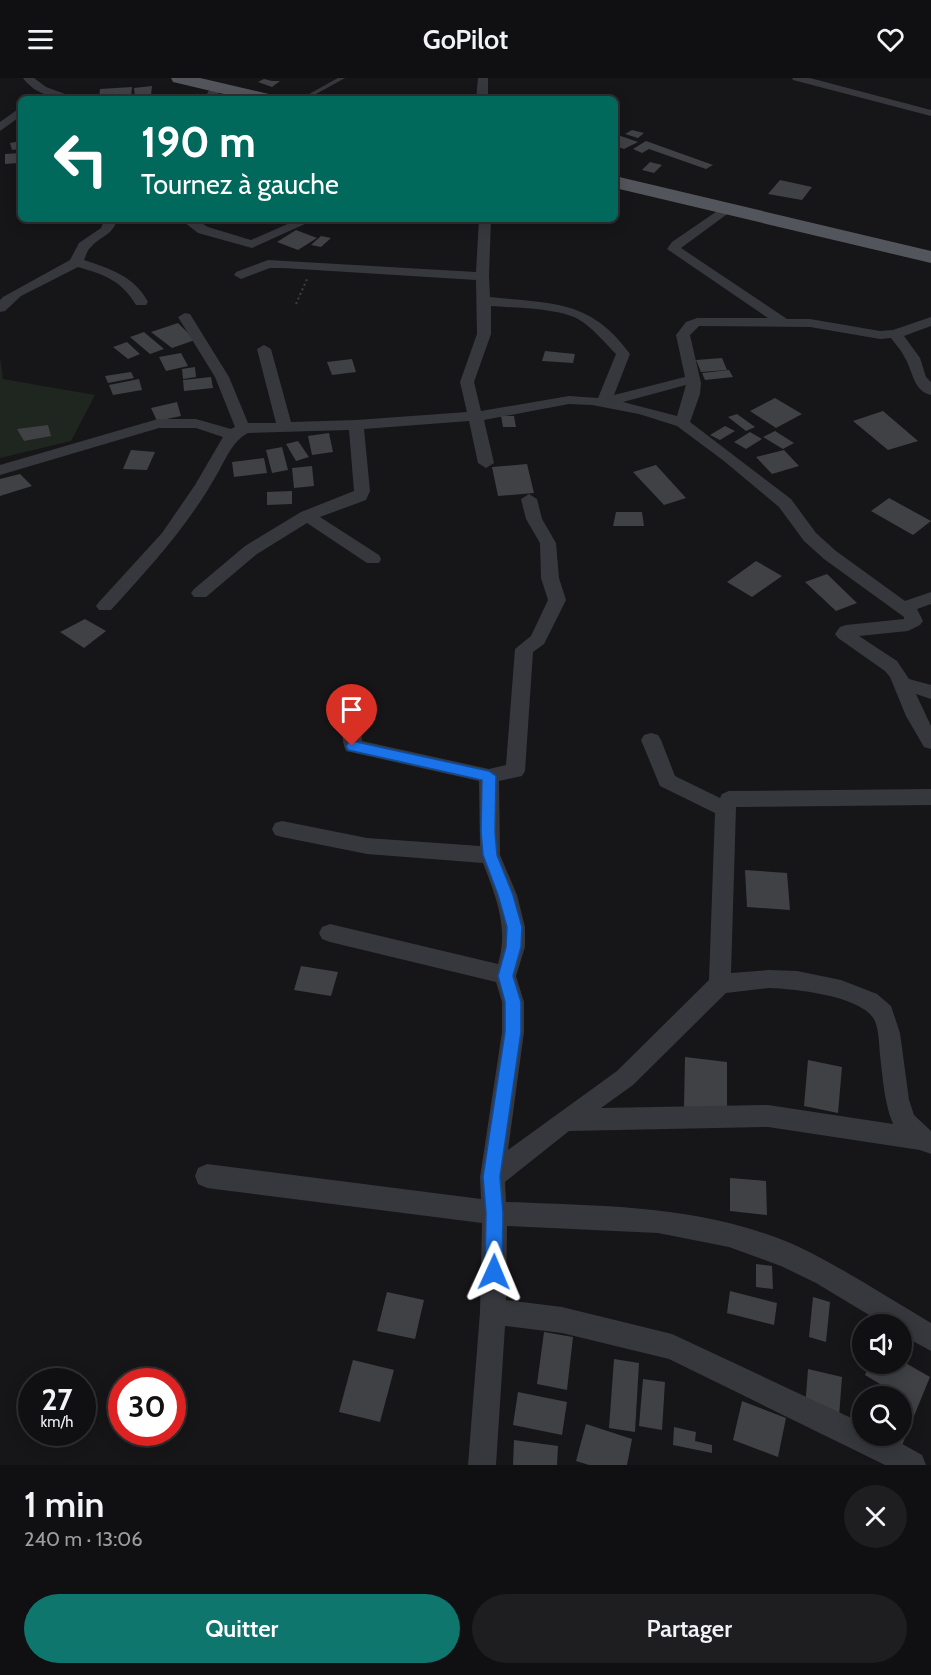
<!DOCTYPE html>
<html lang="fr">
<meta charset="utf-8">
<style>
body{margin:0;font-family:Cabin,sans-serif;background:#1e1e20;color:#f1f3f6;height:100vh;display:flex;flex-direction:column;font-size:22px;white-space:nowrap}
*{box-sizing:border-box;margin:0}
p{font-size:20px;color:#9c9d9f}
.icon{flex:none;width:33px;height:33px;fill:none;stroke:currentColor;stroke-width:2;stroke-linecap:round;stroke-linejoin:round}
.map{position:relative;height:1387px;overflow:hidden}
.panel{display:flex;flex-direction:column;background:#101012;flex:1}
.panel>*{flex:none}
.guide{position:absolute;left:18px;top:18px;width:600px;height:126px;border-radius:9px;box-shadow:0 3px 15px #0003,0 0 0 2px #303032;background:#00695c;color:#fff;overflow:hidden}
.controls{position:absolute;left:852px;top:1236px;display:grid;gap:12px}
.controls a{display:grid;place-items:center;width:60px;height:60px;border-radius:50%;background:#101012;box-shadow:0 3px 15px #0003,0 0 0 2px #303032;font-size:30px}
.speed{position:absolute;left:18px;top:1290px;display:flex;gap:12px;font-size:30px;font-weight:700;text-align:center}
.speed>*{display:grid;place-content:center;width:78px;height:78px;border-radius:50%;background:#101012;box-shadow:0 3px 15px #0003,0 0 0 2px #303032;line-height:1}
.speed small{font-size:15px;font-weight:400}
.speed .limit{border:9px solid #d22;background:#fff;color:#111}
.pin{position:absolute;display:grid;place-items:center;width:51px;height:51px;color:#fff;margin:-62px -26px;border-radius:50% 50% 50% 0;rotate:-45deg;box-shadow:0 0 6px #0007}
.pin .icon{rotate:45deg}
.me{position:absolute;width:66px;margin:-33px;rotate:1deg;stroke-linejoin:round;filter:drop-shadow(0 0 4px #0008)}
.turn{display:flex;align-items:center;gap:21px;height:126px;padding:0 24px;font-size:27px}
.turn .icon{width:78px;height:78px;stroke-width:2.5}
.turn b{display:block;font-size:42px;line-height:51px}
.round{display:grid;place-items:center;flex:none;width:63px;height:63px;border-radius:32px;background:#1e1e20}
.overview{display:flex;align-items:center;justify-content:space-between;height:102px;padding:0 24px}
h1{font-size:36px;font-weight:600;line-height:45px}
.action{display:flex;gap:12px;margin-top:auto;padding:12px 24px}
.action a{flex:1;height:69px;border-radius:36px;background:#0f766e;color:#fff;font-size:24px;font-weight:600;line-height:69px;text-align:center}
.action a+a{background:#1e1e20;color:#f1f3f6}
header{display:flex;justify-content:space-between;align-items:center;height:78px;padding:0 24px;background:#101012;font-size:27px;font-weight:600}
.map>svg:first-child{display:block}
.green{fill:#1e261f}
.building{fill:#404145}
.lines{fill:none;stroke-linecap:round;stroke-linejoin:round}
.path{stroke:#3d3f44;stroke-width:2;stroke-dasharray:2 3;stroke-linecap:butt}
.service{fill:#37383d;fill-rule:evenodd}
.minor{fill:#37383d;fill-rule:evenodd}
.primary{fill:#53555c;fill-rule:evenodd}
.route{fill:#1a73e8;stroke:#114b97;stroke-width:1.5}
</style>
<header><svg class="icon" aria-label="menu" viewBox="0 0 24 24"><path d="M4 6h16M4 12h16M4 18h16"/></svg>GoPilot<svg class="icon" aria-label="heart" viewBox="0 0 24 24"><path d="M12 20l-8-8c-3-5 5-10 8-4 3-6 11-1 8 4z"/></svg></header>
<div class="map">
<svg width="931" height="1387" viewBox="0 0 931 1387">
<rect width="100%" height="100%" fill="#161618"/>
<path class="green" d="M0 279 3 301 95 317 71 363 0 380Z"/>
<g class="building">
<path d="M264 1 272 3H280L272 9 258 4Z"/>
<path d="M152 8 151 17 135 19 134 10Z"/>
<path d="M132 9 131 20 99 21 100 11Z"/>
<path d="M632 52 644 55 638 60 625 56Z"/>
<path d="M615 56 638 64 624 71 615 68Z"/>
<path d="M21 63V71L12 72 10 65Z"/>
<path d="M646 63 713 87 706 91 649 71 642 75 633 71Z"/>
<path d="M21 75V93H16L19 85 5 86V76Z"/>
<path d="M650 84 662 87 654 95 642 92Z"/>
<path d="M780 102 812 109 802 122 768 116Z"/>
<path d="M296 152 317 160 298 172 277 164Z"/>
<path d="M321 158 331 160 321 169 311 167Z"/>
<path d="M178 245 195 262 172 270 151 254Z"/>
<path d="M144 254 164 271 150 276 130 259Z"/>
<path d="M127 264 140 276 128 281 113 269Z"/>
<path d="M545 273 575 276 573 285 542 283Z"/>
<path d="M181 275 188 288 166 293 159 279Z"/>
<path d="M722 280 727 292 701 294 696 282Z"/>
<path d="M352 281 356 294 332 297 327 284Z"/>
<path d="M195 289 196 299 183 301 182 291Z"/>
<path d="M729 292 733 299 705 302 702 295Z"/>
<path d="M131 294 134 300 108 305 105 298Z"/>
<path d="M211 299 213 310 184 313 183 302Z"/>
<path d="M139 301 142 312 113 317 109 307Z"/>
<path d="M775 320 802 336 776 350 750 333Z"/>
<path d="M177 324 181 338 157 343 151 330Z"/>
<path d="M883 333 918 363 888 372 853 343Z"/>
<path d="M737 336 755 349 746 353 728 339Z"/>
<path d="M501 338H514L516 349H503Z"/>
<path d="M48 347 51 358 24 363 17 351Z"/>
<path d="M725 348 735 353 720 362 710 357Z"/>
<path d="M775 353 794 365 783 371 763 359Z"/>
<path d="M750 354 762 361 746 371 734 364Z"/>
<path d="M329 355 333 374 312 377 308 358Z"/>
<path d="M298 363 309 379 296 383 286 366Z"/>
<path d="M282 369 288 392 272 395 266 372Z"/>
<path d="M131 372 155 374 147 392 123 391Z"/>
<path d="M784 372 799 388 772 396 756 379Z"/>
<path d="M264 380 267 395 234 399 232 384Z"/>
<path d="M527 386 534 415 498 418 492 389Z"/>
<path d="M656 387 686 420 664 427 633 394Z"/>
<path d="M312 388 314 408 294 410 292 390Z"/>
<path d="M20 396 32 408 0 418V401Z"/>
<path d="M292 413V426L267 427V414Z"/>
<path d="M889 420 931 443 913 457 871 433Z"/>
<path d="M616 434H642L644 448H613Z"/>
<path d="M756 483 782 498 752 519 727 504Z"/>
<path d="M827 496 857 525 836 533 805 504Z"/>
<path d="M85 541 106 553 84 570 60 554Z"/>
<path d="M745 792 787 795 790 832 747 829Z"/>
<path d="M301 888 338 894 331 918 294 912Z"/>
<path d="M685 979 727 984V1034L684 1029Z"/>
<path d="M808 982 842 989 838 1035 804 1028Z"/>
<path d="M730 1100 766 1103 767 1137 730 1133Z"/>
<path d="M756 1186 772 1188 773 1211 756 1209Z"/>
<path d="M730 1213 777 1225 774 1247 727 1235Z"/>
<path d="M387 1214 424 1222 415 1261 377 1253Z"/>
<path d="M813 1219 830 1224 826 1264 809 1259Z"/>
<path d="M544 1254 573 1259 567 1312 537 1306Z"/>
<path d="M614 1281 639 1285 635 1354 609 1350Z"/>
<path d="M353 1282 394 1292 380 1344 339 1334Z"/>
<path d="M902 1283 930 1299 900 1372 877 1358H902V1318H893L895 1315 865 1297 870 1286H902Z"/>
<path d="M808 1291 842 1299 839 1339 805 1331Z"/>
<path d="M643 1301 665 1304 662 1352 639 1348Z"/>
<path d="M518 1314 567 1324 562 1357 513 1347Z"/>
<path d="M742 1323 786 1340 778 1379 733 1362Z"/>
<path d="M586 1346 632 1361 627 1387H589L576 1383Z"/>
<path d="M674 1349 696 1354 695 1363 712 1367V1375L673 1367Z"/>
<path d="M514 1362 558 1368 557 1387H513Z"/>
</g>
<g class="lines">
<path class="path" d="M296 226 307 201"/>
<path class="service" d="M338 0H345L307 21H300Z"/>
<g class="minor">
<path d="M23 0H34L46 9 79 21C57 21 36 18 23 0Z"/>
<path d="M478 0H488V21H476Z"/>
<path d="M792 0H810L931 32V38L793 2Z"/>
<path d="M216 6 222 9 216 21H204L212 7Z"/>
<path d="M21 29V38L0 53V44Z"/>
<path d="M726 127 732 131 730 134 681 170 787 241H810L880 253 893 252 931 239V248L904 258 920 280 926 299 931 304V317C913 313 913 293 905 280 902 273 896 267 891 260L880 261 810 249 699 248 690 257 701 305 700 316 690 344 791 421 816 455 836 473 905 523 931 514V526L917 531 923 543 920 547 908 553 859 558 897 583 909 601 931 607V621L916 616 931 648V671L924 669 906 638 890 599 885 593 838 560 835 556 840 549 846 547 904 541V539L824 481 804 463 779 429 724 383 677 348 639 336 592 327 569 326 484 342 494 385 486 390 478 385 469 343 364 351 370 413 366 422 320 439 379 477 381 481 379 485H367L307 445 257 476 206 519H194L191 515 194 511 245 468 301 434 354 413 349 352 248 355C232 363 225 383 216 398 187 449 150 489 111 532H99L96 528 99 524 162 455 195 407 223 359 196 350H159L0 397V387L158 341H196L231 351 235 349 215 299 178 239 185 235 190 236 229 299 248 345H276L257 271 264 267 271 271 291 344 356 342 467 334 460 304 477 256 476 202 283 190H270L241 201 234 197 236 194 268 182 476 194 479 141H491L489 198 490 219C552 226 590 221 630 276L614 317 685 299 676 257 686 244 697 240H768L667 171 672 164ZM491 228C516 230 557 230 578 241 593 250 604 264 616 276L598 320 569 318 481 333 474 304 491 256ZM686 307 677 338 623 324Z"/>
<path d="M105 141H117C114 157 100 158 91 169 87 172 86 178 84 182 111 191 134 198 148 224L146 227H136C121 202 105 197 78 189L21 218 5 233 0 234V222L3 219 70 182 79 165 101 150Z"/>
<path d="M180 141H195L208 149 251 162 299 141H316L252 170 198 155Z"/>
<path d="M529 416 537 421 542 441 556 465 559 500 566 522 544 566 533 574 525 693 522 698 499 703 500 777 517 817 525 849V869L516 898 524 924V954L508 1072 617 993 709 902 715 735 660 708 641 662 644 657 651 655 658 657 661 662 675 698 720 720 722 716 729 713 931 711V727L736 729 731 895 769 892 797 893 841 902 877 916 891 928 900 955 909 1022 914 1037 931 1053V1076L920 1072 768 1049 569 1053 505 1104 506 1124C604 1128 705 1127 797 1168 843 1190 887 1219 931 1245V1273L902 1257V1246H884L816 1205 781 1188 729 1169 658 1155 507 1148 506 1222 562 1229 672 1256 862 1345V1358H888L922 1377 926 1387H885L669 1281 562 1255 505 1248 496 1387H468L480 1234 482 1145 207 1110 198 1106 195 1098 198 1090 207 1086 481 1121 480 1099 502 954V924L496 904 330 864 322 861 319 855 322 849 330 846 498 886C509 850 496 819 483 785L367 776 282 759 275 757 272 751 275 745 282 743 367 760 480 768 479 703 346 673C342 665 341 650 345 642L352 640 359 642 361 647 362 663 489 691 506 687 515 571 531 558 548 522 541 500 540 465 526 441 521 421ZM769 910C794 911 859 917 874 941 879 951 879 966 880 977 883 1001 884 1024 893 1046L768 1027 601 1030 633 1007 726 915Z"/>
</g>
<g class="primary">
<path d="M171 0H200L273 17 276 21H245L173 4Z"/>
<path d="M615 98 931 173V185L615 110Z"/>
</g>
</g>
<path class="route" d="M352 663 489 693 496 698 495 754 497 777 513 817 522 849 521 869 513 898 521 924V954L500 1099 503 1135 502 1194 500 1201 494 1203 487 1201 485 1194 486 1135 483 1099 505 954V924L498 898 506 869 507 849 498 817 483 777 481 754 482 702 348 672 346 668 348 665Z"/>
</svg>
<div class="controls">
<a><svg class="icon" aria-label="sound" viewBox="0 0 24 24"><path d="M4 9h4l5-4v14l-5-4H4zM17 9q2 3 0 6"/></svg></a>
<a><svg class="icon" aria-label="search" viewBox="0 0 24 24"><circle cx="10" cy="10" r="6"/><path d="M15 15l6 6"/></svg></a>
</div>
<div class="speed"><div>27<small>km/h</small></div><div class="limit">30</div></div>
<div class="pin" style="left:352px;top:668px;background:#d93025"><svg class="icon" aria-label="arrive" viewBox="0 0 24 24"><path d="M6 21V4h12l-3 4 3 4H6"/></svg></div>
<svg class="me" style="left:494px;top:1194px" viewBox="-20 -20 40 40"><path d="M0-17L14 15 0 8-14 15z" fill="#1a73e8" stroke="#fff" stroke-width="4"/></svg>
<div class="guide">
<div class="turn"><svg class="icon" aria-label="left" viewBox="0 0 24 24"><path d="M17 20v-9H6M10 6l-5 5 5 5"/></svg><div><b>190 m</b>Tournez à gauche</div></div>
</div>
</div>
<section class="panel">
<div class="overview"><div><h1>1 min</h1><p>240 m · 13:06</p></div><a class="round"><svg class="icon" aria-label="close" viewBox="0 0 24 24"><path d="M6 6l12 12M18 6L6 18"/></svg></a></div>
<div class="action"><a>Quitter</a><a>Partager</a></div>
</section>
